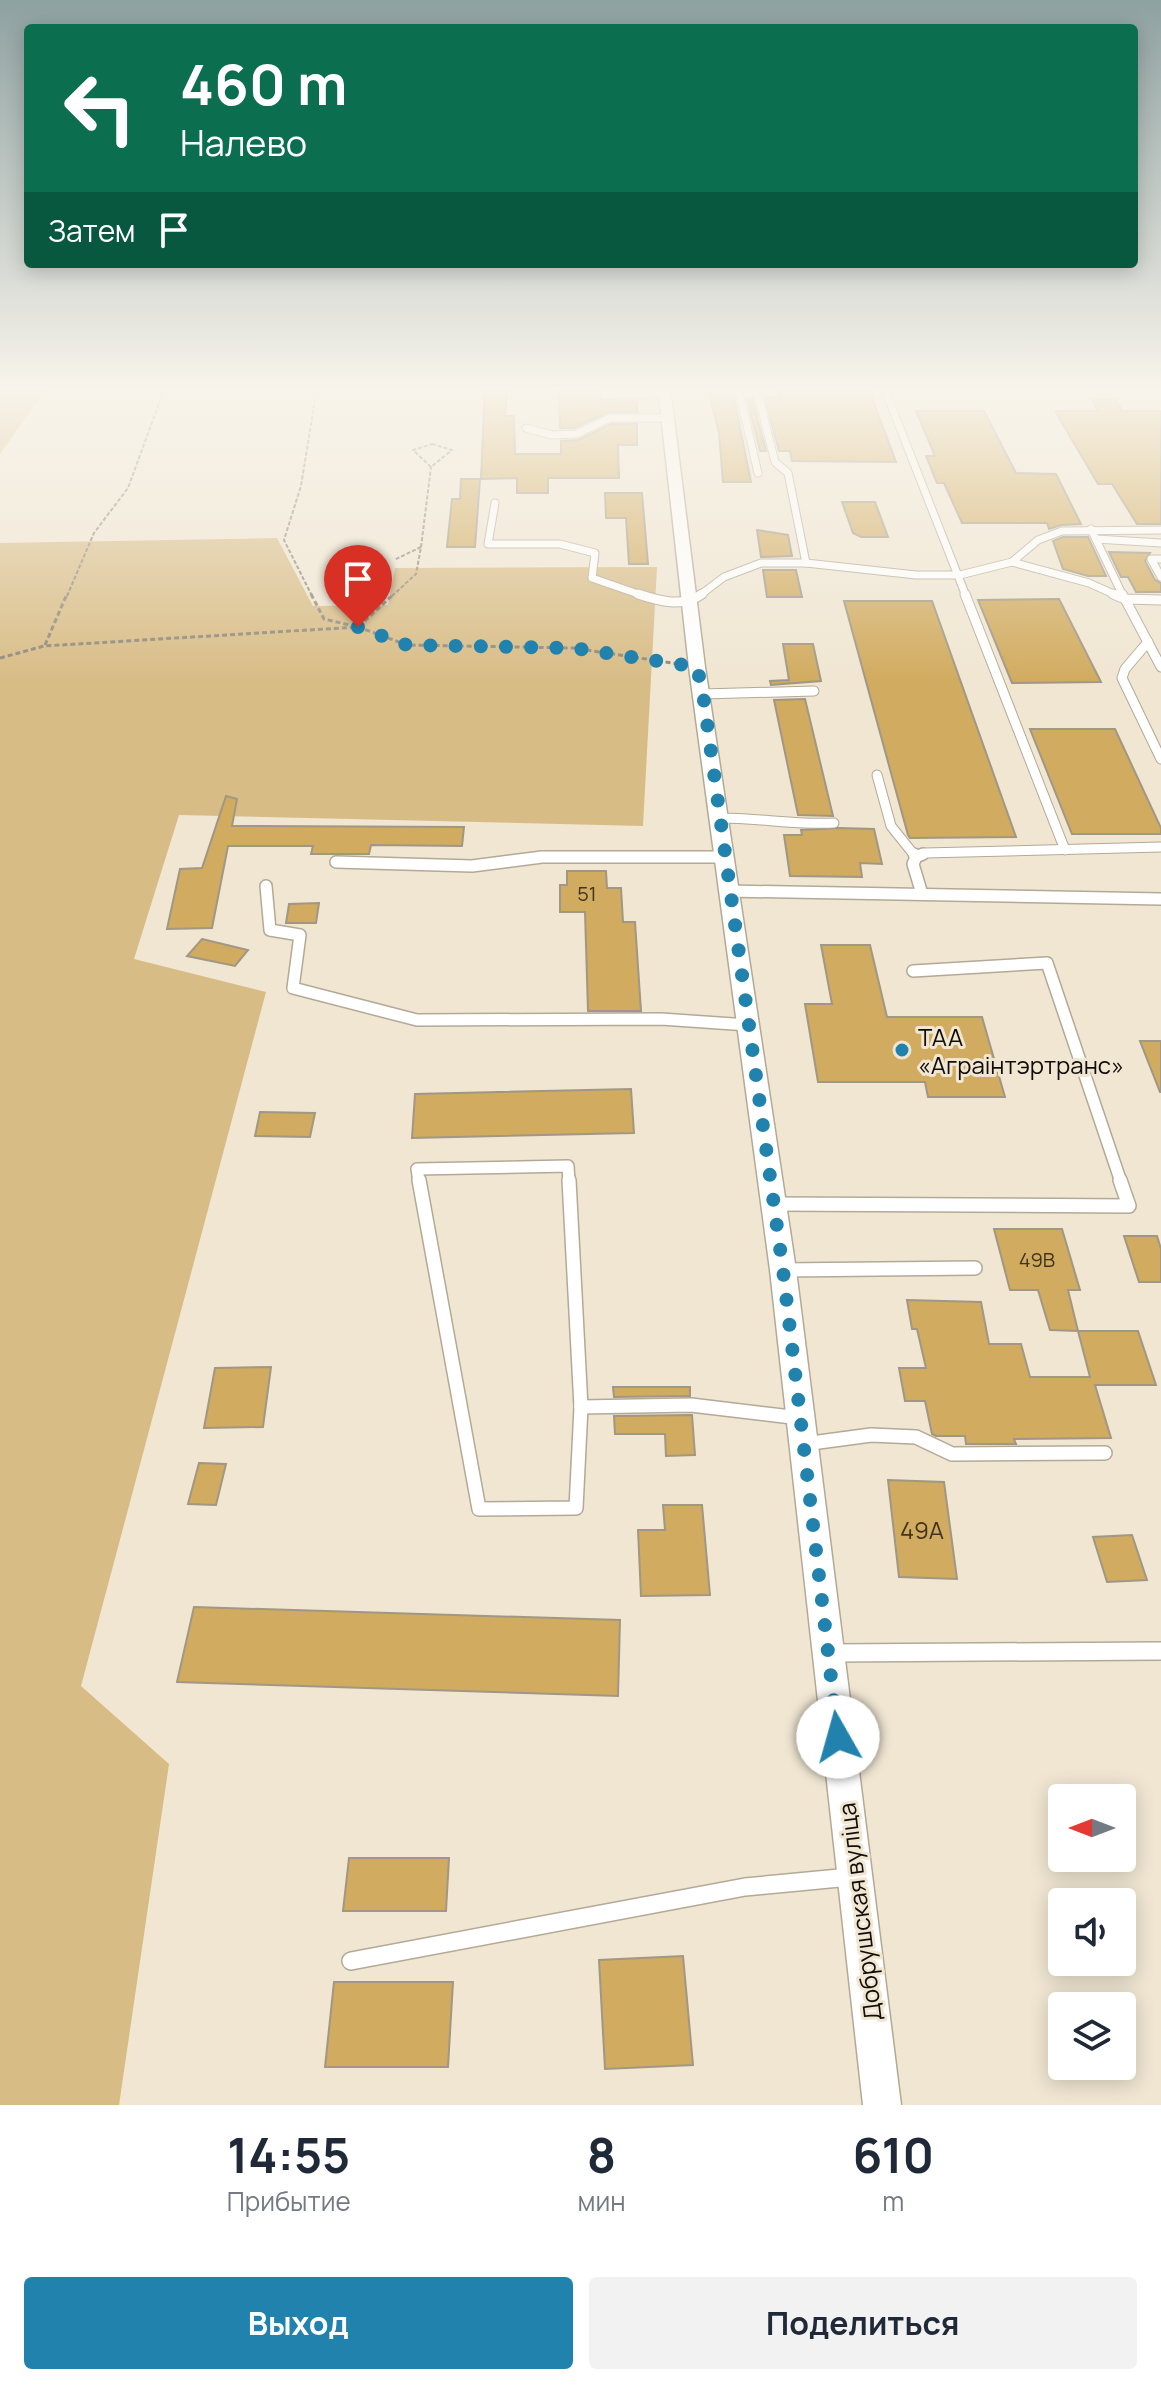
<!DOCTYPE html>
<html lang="ru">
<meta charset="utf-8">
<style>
body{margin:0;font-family:Manrope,sans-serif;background:#f2f2f3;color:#1f2937;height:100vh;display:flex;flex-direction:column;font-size:30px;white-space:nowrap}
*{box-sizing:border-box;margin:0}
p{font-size:26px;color:#747a83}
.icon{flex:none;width:44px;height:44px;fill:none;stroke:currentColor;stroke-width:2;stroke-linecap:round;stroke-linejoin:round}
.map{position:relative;height:2105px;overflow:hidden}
.sheet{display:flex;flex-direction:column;background:#fff;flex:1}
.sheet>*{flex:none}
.top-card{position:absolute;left:24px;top:24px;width:1114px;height:244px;border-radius:8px;box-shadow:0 4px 20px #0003;background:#0b6e4f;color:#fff;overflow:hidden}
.needle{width:52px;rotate:270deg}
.buttons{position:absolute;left:1048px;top:1784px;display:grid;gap:16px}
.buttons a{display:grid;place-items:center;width:88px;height:88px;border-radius:8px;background:#fff;box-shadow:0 4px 20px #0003;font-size:40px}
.pin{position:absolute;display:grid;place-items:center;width:68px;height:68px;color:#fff;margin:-82px -34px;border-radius:50% 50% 50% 0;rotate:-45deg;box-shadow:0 0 8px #0007}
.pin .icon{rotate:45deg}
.me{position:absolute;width:88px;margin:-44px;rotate:353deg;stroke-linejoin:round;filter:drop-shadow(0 0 6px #0008)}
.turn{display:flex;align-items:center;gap:28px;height:168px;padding:0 24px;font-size:36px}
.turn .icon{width:104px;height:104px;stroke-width:2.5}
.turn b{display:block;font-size:56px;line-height:68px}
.then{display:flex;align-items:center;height:76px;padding:0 24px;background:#0003;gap:16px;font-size:30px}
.eta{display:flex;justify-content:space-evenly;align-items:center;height:136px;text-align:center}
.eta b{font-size:48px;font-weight:700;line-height:56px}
.action{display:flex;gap:16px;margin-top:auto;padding:16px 24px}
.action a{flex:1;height:92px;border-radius:8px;background:#2182ad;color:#fff;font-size:32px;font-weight:700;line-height:92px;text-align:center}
.action a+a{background:#f2f2f3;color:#1f2937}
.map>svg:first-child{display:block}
.green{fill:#d8bc86}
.building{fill:#d1ab5f;stroke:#a09784;stroke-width:2}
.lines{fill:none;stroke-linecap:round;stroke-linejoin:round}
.service-far4-casing{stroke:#b3a997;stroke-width:9}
.service-far3-casing{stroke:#b3a997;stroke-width:11}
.service-far2-casing{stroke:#b3a997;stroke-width:14}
.service-far1-casing{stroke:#b3a997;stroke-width:16}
.service-casing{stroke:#b3a997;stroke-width:20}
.minor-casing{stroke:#b3a997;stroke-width:3}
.path-far1{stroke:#8f887a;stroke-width:2;stroke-dasharray:4 2;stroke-linecap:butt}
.path{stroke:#8f887a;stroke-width:3;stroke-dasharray:5 3;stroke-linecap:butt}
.service-far4{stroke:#fff;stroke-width:7}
.service-far3{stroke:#fff;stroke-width:9}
.service-far2{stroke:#fff;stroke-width:11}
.service-far1{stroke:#fff;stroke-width:13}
.service{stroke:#fff;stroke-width:17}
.minor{fill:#fff;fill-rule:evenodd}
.route{stroke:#2182ad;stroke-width:14;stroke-dasharray:0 25.2}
.poi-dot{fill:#2182ad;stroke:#f0e6d2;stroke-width:3}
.labels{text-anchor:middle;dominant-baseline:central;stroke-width:6;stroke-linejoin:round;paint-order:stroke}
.number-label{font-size:20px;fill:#40341c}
.poi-label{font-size:24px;fill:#100c06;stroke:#f0e6d2;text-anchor:start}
.near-number-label{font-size:24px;fill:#40341c}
.street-label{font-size:24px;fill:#100c06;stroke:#f0e6d2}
</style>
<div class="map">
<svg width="1161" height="2105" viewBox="0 0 1161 2105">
<rect width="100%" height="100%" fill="#f0e6d2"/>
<g class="green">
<path d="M0 387H47L0 454Z"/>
<path d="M277 538 313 606 388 605 395 568 657 567 643 826 179 815 134 959 266 992 81 1686 169 1764 119 2105H0V543Z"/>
</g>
<g class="building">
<path d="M485 387H508L505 416H514L515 454H561V441L578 440 611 424H637V445H618L619 478H548V493H517V478L481 479Z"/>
<path d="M559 387H598L600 400 636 401 638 412H609L574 428H560Z"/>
<path d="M777 387H868L896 462 792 461 790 451H779L765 398 780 397Z"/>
<path d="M709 393H733L751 482H723L719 433Z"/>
<path d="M747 398H752L766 451H760Z"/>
<path d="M1092 400H1116L1122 411H1161V524H1137L1112 484H1098L1055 411H1098Z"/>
<path d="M916 411H984L1016 473 1056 474 1081 524 1061 525 1049 529 1047 523H962L944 483H937L926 456H935Z"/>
<path d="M461 479H480L475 547H447L452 499H460Z"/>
<path d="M605 493H642L648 564H629L626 518H606Z"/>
<path d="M842 502H875L888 537H861L853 533Z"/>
<path d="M757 530 788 535 792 556 761 557Z"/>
<path d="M1063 537H1088L1106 576H1088L1063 569 1053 541Z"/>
<path d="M1109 552 1150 553 1145 561 1155 580 1161 583V592H1136L1128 577H1121Z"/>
<path d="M763 570H796L802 597H767Z"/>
<path d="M1059 599 1101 682 1012 683 978 600Z"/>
<path d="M844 601H932L1016 837 910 838 908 835Z"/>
<path d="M783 644H813L821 681 771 685 770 681 789 680Z"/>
<path d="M805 699 833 816 798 815 774 700Z"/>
<path d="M1030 729H1115L1161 828V834H1072Z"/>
<path d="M226 796 237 799 232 826 464 827 462 846 371 845 369 854H311L313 846H228L212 928 167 929 180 869 202 868Z"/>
<path d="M839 828 874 829 882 864 860 863 862 877 790 876 784 835H802L801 830Z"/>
<path d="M567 871H606L607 888H621L623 922H635L641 1011H588L585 912H560V885H567Z"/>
<path d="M319 903 316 923H286L289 904Z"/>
<path d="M202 939 248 950 235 966 187 956Z"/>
<path d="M821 945H870L887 1017H982L1005 1097H928L925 1082H818L805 1004H832Z"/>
<path d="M1140 1041H1161V1092H1160Z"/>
<path d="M631 1089 634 1133 412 1138 415 1094Z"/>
<path d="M260 1112 315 1113 310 1137 255 1136Z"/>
<path d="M994 1229H1062L1080 1290H1068L1078 1331 1050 1330 1038 1290H1010Z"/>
<path d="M1124 1236H1157L1161 1249V1282H1139Z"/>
<path d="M907 1300 981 1302 989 1344H1021L1030 1377H1090L1078 1331H1138L1156 1385H1095L1111 1438 1014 1439 1016 1444H966L965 1436H936L932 1434 925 1401H905L899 1368H926L917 1329H912Z"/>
<path d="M271 1367 263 1427 204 1428 215 1368Z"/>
<path d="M613 1387H690V1396L614 1397Z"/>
<path d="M692 1415 695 1455 666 1456 665 1434H615L614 1416Z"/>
<path d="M199 1463 226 1464 216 1505 188 1504Z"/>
<path d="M888 1480 944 1482 957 1579 899 1577Z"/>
<path d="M663 1505H702L710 1595 641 1596 638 1530H665Z"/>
<path d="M1132 1535 1147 1580 1107 1582 1093 1537Z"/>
<path d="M194 1607 620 1620 618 1696 177 1682Z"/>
<path d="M349 1858H449L446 1911H343Z"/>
<path d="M683 1956 693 2065 605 2069 599 1960Z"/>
<path d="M334 1982H453L448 2067H325Z"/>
</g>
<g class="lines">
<defs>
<g id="service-far4">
<path d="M604 387V395L665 394"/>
<path d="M738 387 758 473"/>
<path d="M756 387 775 462 788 473 806 563"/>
<path d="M887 395 966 596"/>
<path d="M526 428 552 435 576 434 610 418H668"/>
<path d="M495 503 488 544H560L595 553 592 578 644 596"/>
<path d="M1091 529 1123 596"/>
<path d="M1096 539 1161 543"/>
<path d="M1161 559H1151L1161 577"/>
<path d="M1012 562 1089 583 1118 596"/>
<path d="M699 596 724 577 761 563H806L916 575H960L1012 562 1038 540 1062 531 1161 530"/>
</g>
<g id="service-far3">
<path d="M638 594C659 601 683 608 702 594"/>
<path d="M965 594 1065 850"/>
<path d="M1113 594 1125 599 1161 667"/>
<path d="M1122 594 1125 599 1161 600"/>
<path d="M1148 642 1125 669 1122 678 1161 759"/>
<path d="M703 694 814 691"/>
<path d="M877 775 891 826 915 856"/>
<path d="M720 818C759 818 795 825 834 823"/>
<path d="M918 856 925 853 1161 847"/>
</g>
<g id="service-far2">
<path d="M914 854 916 857"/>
<path d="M336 862 472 866 542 857H725"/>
<path d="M266 886 270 930 300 935 293 988 417 1020 661 1019 748 1025"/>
<path d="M729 891 1161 899"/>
<path d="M922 894 913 864 916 857 923 854"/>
<path d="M913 971 1047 963 1121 1182"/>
<path d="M419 1182 417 1169 568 1166 569 1182"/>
</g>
<g id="service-far1">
<path d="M419 1180 479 1509 576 1508 581 1407"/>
<path d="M569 1180 581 1407"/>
<path d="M774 1204 1129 1206 1120 1180"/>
<path d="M783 1270 975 1268"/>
<path d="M581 1407 691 1405 800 1418"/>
<path d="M804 1444 871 1435 916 1437 952 1454 1105 1453"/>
</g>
<g id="service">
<path d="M832 1653 1161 1651"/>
<path d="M351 1961 745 1887 850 1877"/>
</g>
<path id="minor" d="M658 387H670L705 667 796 1270 901 2105H863L770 1270 689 667Z"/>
</defs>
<use href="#service-far4" class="service-far4-casing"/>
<use href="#service-far3" class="service-far3-casing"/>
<use href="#service-far2" class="service-far2-casing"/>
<use href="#service-far1" class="service-far1-casing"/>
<use href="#service" class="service-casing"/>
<use href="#minor" class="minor-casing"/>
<g class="path-far1">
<path d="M432 444 452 450 431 467 413 450Z"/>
<path d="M421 547 431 467"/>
<path d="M67 596 94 533 128 488 165 387"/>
<path d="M312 596 284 540 301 486 317 387"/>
<path d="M392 596 416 574 421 547 394 560"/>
</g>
<g class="path">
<path d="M311 594 324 619 358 627 394 594"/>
<path d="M45 645 67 594"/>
<path d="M0 658 44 646 358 627 407 645 573 648 679 664"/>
</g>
<use href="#service-far4" class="service-far4"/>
<use href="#service-far3" class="service-far3"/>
<use href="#service-far2" class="service-far2"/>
<use href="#service-far1" class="service-far1"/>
<use href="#service" class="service"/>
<use href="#minor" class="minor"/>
</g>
<linearGradient id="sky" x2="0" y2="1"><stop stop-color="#8ea1a1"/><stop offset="0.57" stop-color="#f8f4eb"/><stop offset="1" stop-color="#f8f4eb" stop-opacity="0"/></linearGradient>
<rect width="1161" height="682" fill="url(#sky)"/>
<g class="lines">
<path class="route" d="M358 627 407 645 573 648 697 667 703 694 783 1270 838 1737"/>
</g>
<circle class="poi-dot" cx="902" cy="1050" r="8"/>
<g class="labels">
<g class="number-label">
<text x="587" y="893">51</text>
<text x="1037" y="1259">49В</text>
</g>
<g class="poi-label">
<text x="918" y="1036">ТАА<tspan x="918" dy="28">«Аграінтэртранс»</tspan></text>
</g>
<g class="near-number-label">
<text x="922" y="1529">49А</text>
</g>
<g class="street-label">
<text transform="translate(859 1912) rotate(-97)">Добрушская вуліца</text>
</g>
</g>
</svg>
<div class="buttons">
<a><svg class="needle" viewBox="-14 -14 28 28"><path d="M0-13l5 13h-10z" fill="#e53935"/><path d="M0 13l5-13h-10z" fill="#747a83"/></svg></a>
<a><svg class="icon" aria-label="sound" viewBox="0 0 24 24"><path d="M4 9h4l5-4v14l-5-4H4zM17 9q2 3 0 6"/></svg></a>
<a><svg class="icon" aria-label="layers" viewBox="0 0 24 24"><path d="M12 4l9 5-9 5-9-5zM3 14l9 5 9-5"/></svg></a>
</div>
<div class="pin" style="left:358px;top:627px;background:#d93025"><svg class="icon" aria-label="arrive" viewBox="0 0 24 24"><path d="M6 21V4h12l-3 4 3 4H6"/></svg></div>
<svg class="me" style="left:838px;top:1737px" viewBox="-20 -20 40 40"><circle r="19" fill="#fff"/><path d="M0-13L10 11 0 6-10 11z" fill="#2182ad"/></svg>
<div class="top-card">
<div class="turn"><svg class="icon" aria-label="left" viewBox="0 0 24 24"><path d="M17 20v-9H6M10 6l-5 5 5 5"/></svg><div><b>460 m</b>Налево</div></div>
<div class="then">Затем<svg class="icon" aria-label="arrive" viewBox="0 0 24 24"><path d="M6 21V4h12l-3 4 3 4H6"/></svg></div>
</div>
</div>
<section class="sheet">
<div class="eta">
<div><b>14:55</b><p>Прибытие</p></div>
<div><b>8</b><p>мин</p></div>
<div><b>610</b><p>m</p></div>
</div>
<div class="action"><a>Выход</a><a>Поделиться</a></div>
</section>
